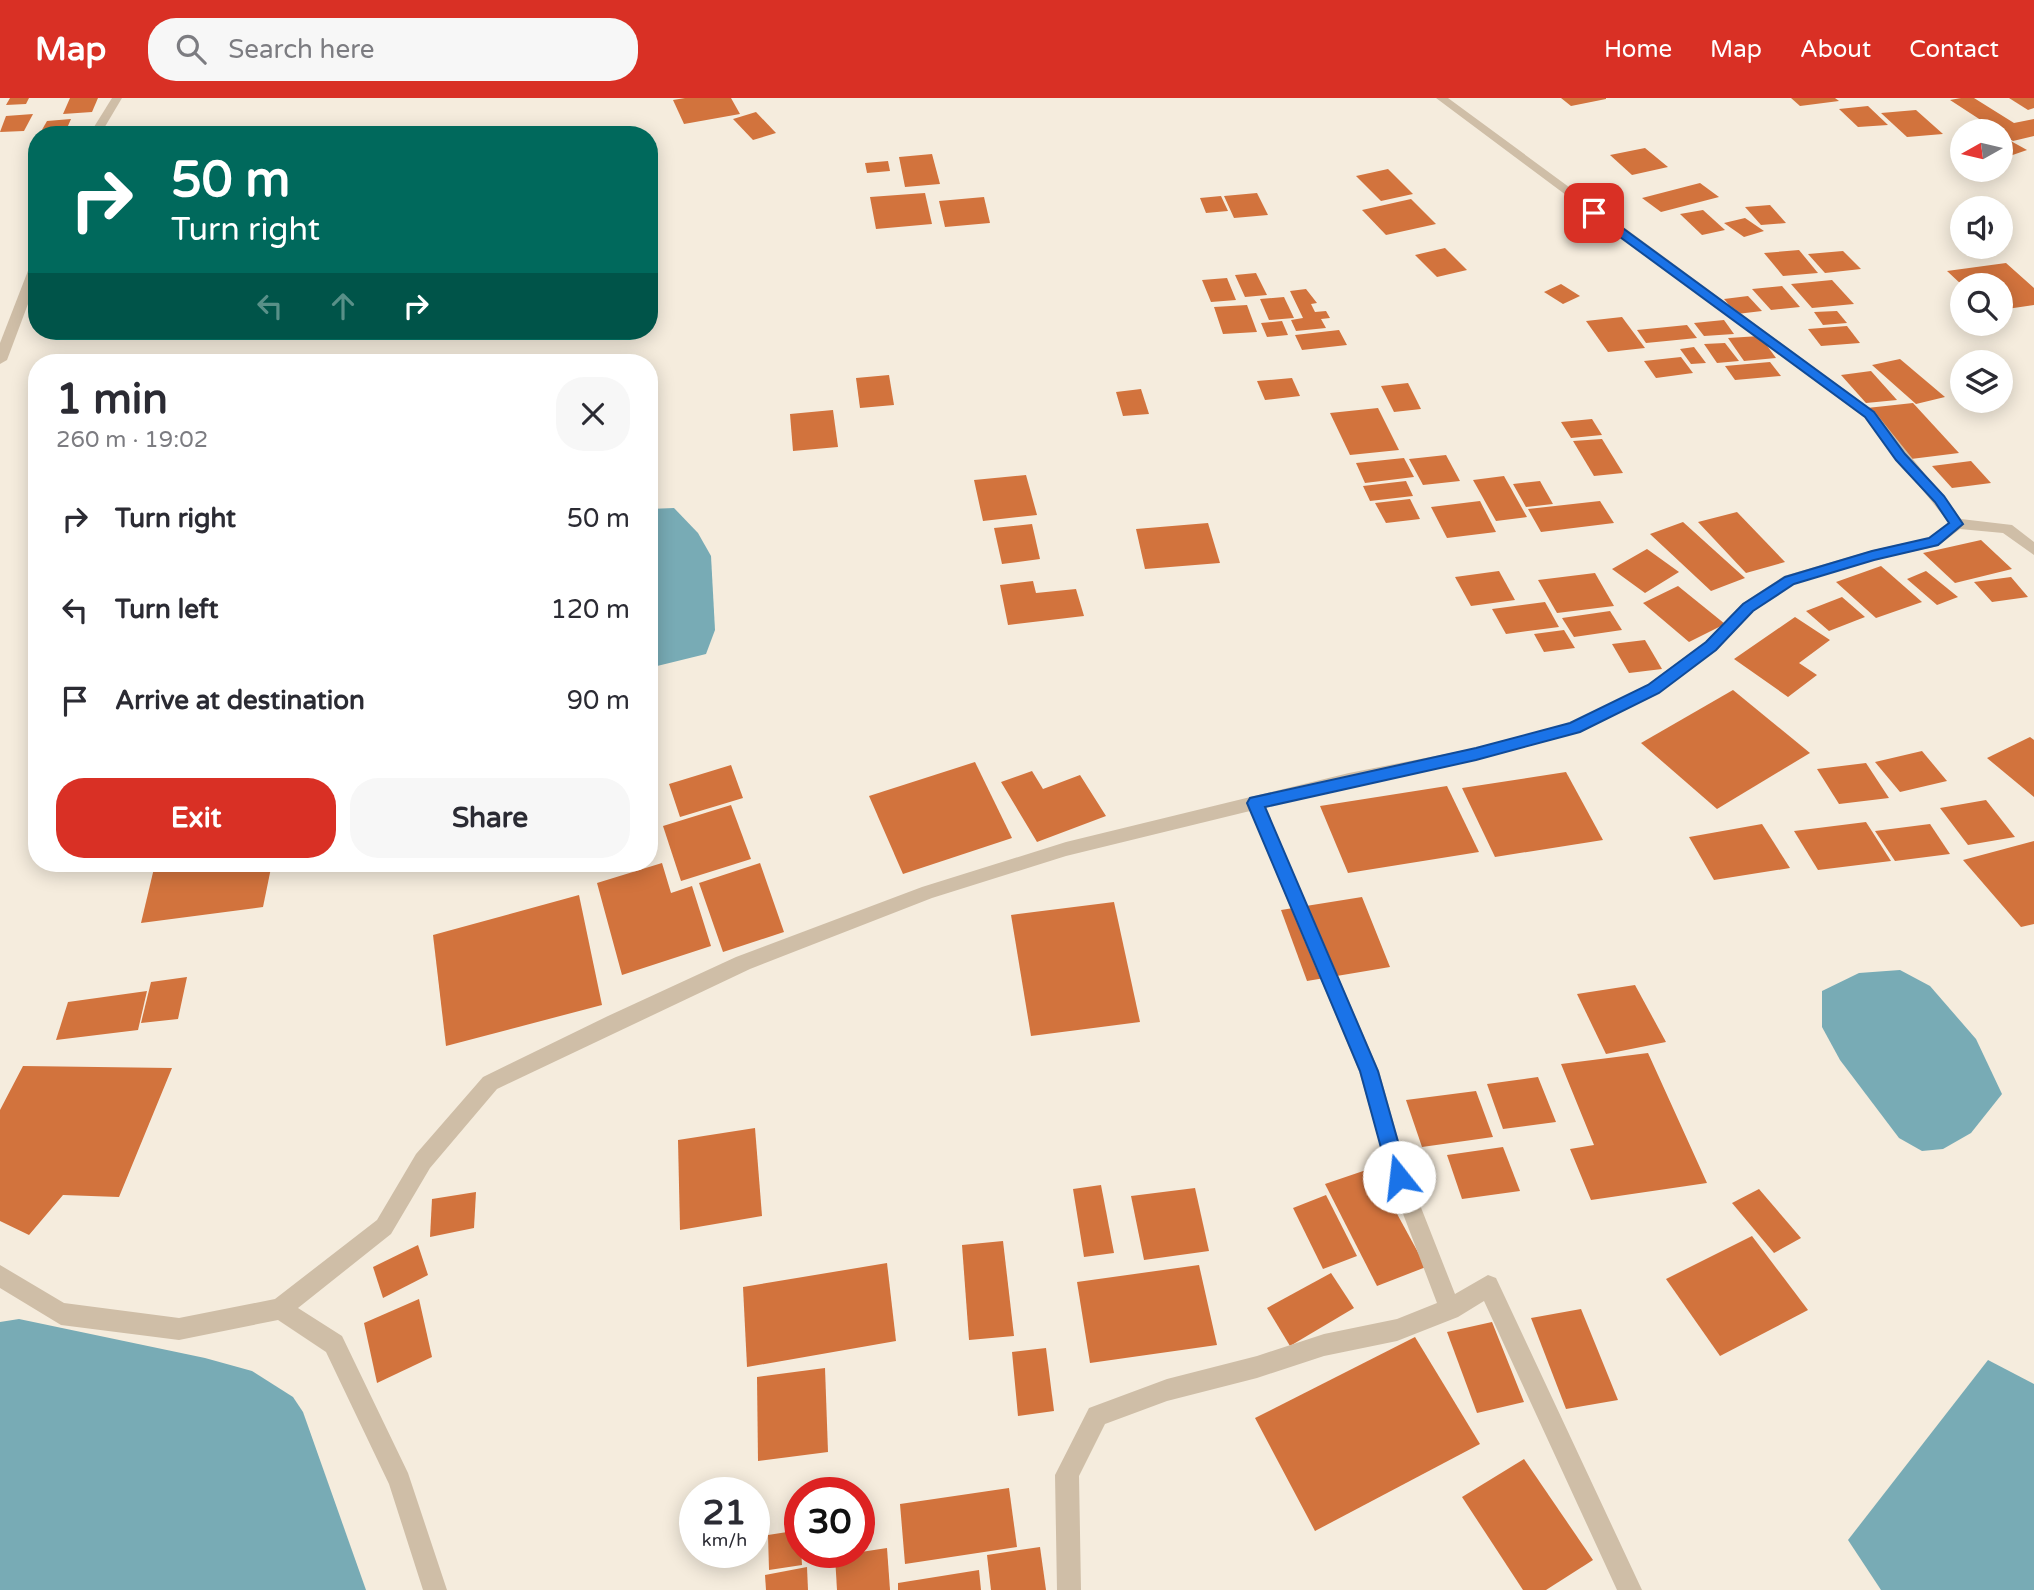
<!DOCTYPE html>
<meta charset="utf-8">
<style>
body{margin:0;font-family:"Varela Round",sans-serif;background:#f7f7f7;color:#2b2b33;height:100vh;display:flex;flex-direction:column;font-size:26px;white-space:nowrap}
*{box-sizing:border-box;margin:0}
p{font-size:23px;color:#7c7c81}
.icon{flex:none;width:38px;height:38px;fill:none;stroke:currentColor;stroke-width:2;stroke-linecap:round;stroke-linejoin:round}
.map{position:relative;flex:1;overflow:hidden}
.side{position:absolute;left:28px;top:256px;width:630px;height:518px;display:flex;flex-direction:column;background:#fff;border-radius:28px;box-shadow:0 4px 18px #0003}
.side>*{flex:none}
.banner{position:absolute;left:28px;top:28px;width:630px;height:214px;border-radius:28px;box-shadow:0 4px 18px #0003;background:#00695c;color:#fff;overflow:hidden}
.needle{width:46px;rotate:262deg}
.fabs{position:absolute;left:1950px;top:21px;display:grid;gap:14px}
.fabs a{display:grid;place-items:center;width:63px;height:63px;border-radius:50%;background:#fff;box-shadow:0 4px 18px #0003;font-size:35px}
.speed{position:absolute;left:679px;top:1379px;display:flex;gap:14px;font-size:35px;font-weight:700;text-align:center}
.speed>*{display:grid;place-content:center;width:91px;height:91px;border-radius:50%;background:#fff;box-shadow:0 4px 18px #0003;line-height:1}
.speed small{font-size:18px;font-weight:400}
.speed .limit{border:10px solid #d22;background:#fff;color:#111}
.pin{position:absolute;display:grid;place-items:center;width:60px;height:60px;color:#fff;margin:-30px;border-radius:14px;box-shadow:0 4px 10px #0006}
.me{position:absolute;width:77px;margin:-38px;rotate:344deg;stroke-linejoin:round;filter:drop-shadow(0 0 5px #0008)}
.turn{display:flex;align-items:center;gap:24px;height:147px;padding:0 28px;font-size:32px}
.turn .icon{width:91px;height:91px;stroke-width:2.5}
.turn b{display:block;font-size:49px;line-height:60px}
.lanes{display:flex;align-items:center;height:66px;padding:0 28px;background:#0003;justify-content:center;gap:35px;direction:ltr}
.lanes .off{opacity:.35}
.round{display:grid;place-items:center;flex:none;width:74px;height:74px;border-radius:28px;background:#f7f7f7}
.headline{display:flex;align-items:center;justify-content:space-between;height:119px;padding:0 28px}
h1{font-size:42px;font-weight:700;line-height:52px}
.cta{display:flex;gap:14px;margin-top:auto;padding:14px 28px}
.cta a{flex:1;height:80px;border-radius:28px;background:#d93025;color:#fff;font-size:28px;font-weight:700;line-height:80px;text-align:center}
.cta a+a{background:#f7f7f7;color:#2b2b33}
ul{padding:0;list-style:none}
li{display:flex;align-items:center;gap:21px;height:91px;padding:0 28px}
li div{flex:1}
li b{display:block;font-size:26px}
li em{font-style:normal}
header{display:flex;align-items:center;gap:42px;box-sizing:border-box;height:98px;padding:0 35px;background:#d93025;color:#fff}
header strong{font-size:33px}
nav{display:flex;gap:38px;margin-inline-start:auto;font-size:24px}
.search{width:490px;height:63px;background:#f7f7f7;display:flex;align-items:center;gap:18px;box-sizing:border-box;padding:0 24px;border-radius:28px;color:#7c7c81;font-size:26px}
.map>svg:first-child{display:block}
.water{fill:#78abb5}
.building{fill:#d2733d}
.lines{fill:none;stroke-linecap:round;stroke-linejoin:round}
.minor{fill:#cfbea7;fill-rule:evenodd}
.route{fill:#1a73e8;stroke:#114b97;stroke-width:2}
</style>
<header>
<strong>Map</strong>
<div class="search"><svg class="icon" aria-label="search" viewBox="0 0 24 24"><circle cx="10" cy="10" r="6"/><path d="M15 15l6 6"/></svg>Search here</div>
<nav><a>Home</a><a>Map</a><a>About</a><a>Contact</a></nav>
</header>
<div class="map">
<svg width="2034" height="1492" viewBox="0 0 2034 1492">
<rect width="100%" height="100%" fill="#f5ecdd"/>
<g class="water">
<path d="M674 410 698 435 711 458 715 532 706 556 649 570V411Z"/>
<path d="M1900 872 1930 888 1976 941 2002 996 1971 1035 1943 1051 1922 1053 1899 1040 1840 962 1822 929V893L1859 875Z"/>
<path d="M19 1221 205 1260 252 1273 293 1299 303 1314 366 1492H0V1224Z"/>
<path d="M1988 1262 2034 1286V1492H1881L1848 1442Z"/>
</g>
<g class="building">
<path d="M10 0H29L26 6 6 7Z"/>
<path d="M70 0H98L92 14 63 16Z"/>
<path d="M685 0H731L740 16 684 26 673 2Z"/>
<path d="M1561 0H1606V1L1571 8Z"/>
<path d="M1791 0H1835L1839 3 1800 8Z"/>
<path d="M1961 0H1974L2014 25 2034 21V38L2013 43 1950 2Z"/>
<path d="M2009 0H2034V10L2028 12Z"/>
<path d="M1868 8 1888 27 1858 29 1839 11Z"/>
<path d="M1916 12 1943 36 1907 39 1881 15Z"/>
<path d="M756 14 776 35 753 42 733 21Z"/>
<path d="M33 16 24 33 0 34 6 18Z"/>
<path d="M71 21 64 37H39L47 23Z"/>
<path d="M2000 37 2027 52 2004 60 2000 58Z"/>
<path d="M1645 50 1668 69 1632 77 1610 57Z"/>
<path d="M932 56 940 86 905 89 899 59Z"/>
<path d="M888 63 890 73 867 75 865 65Z"/>
<path d="M1388 71 1413 96 1381 103 1356 78Z"/>
<path d="M1700 85 1719 99 1661 114 1642 100Z"/>
<path d="M925 95 932 126 876 131 870 99Z"/>
<path d="M1257 95 1268 117 1234 120 1224 98Z"/>
<path d="M1221 98 1228 113 1206 115 1200 100Z"/>
<path d="M984 99 990 125 945 129 939 103Z"/>
<path d="M1411 101 1436 126 1386 137 1362 112Z"/>
<path d="M1770 107 1786 125 1761 127 1745 109Z"/>
<path d="M1703 112 1725 132 1702 137 1680 116Z"/>
<path d="M1745 120 1764 133 1744 139 1724 125Z"/>
<path d="M1445 150 1467 172 1437 179 1415 157Z"/>
<path d="M1799 152 1818 175 1783 178 1764 155Z"/>
<path d="M1843 153 1861 171 1825 175 1808 156Z"/>
<path d="M2006 165 2034 190V207L2000 212V187H1962L1947 173Z"/>
<path d="M1256 175 1267 197 1245 199 1235 177Z"/>
<path d="M1227 180 1236 202 1211 204 1202 182Z"/>
<path d="M1832 182 1854 206 1812 210 1791 186Z"/>
<path d="M1561 186 1580 198 1563 206 1544 194Z"/>
<path d="M1782 188 1800 209 1771 212 1752 191Z"/>
<path d="M1306 191 1317 205 1311 206 1315 214 1326 213 1330 220 1321 221 1326 230 1296 233 1291 222 1303 220 1290 193Z"/>
<path d="M1748 198 1762 213 1737 216 1724 201Z"/>
<path d="M1284 199 1294 220 1269 222 1260 201Z"/>
<path d="M1247 207 1257 234 1223 236 1214 209Z"/>
<path d="M1837 213 1847 225 1823 227 1814 214Z"/>
<path d="M1622 219 1645 250 1608 254 1586 223Z"/>
<path d="M1724 222 1734 236 1704 238 1694 225Z"/>
<path d="M1282 223 1288 237 1267 239 1261 225Z"/>
<path d="M1687 227 1697 240 1646 245 1637 232Z"/>
<path d="M1847 228 1860 245 1821 248 1808 231Z"/>
<path d="M1339 232 1347 247 1302 252 1295 237Z"/>
<path d="M1760 238 1776 260 1744 263 1728 240Z"/>
<path d="M1725 245 1739 263 1717 265 1704 246Z"/>
<path d="M1694 249 1706 265 1691 266 1680 251Z"/>
<path d="M1681 259 1693 275 1656 280 1644 263Z"/>
<path d="M1900 261 1945 299 1916 306 1872 267Z"/>
<path d="M1770 264 1781 278 1735 282 1725 268Z"/>
<path d="M1871 273 1897 302 1866 305 1841 277Z"/>
<path d="M889 277 894 307 860 310 856 280Z"/>
<path d="M1292 280 1300 298 1265 302 1257 283Z"/>
<path d="M1408 285 1421 311 1394 314 1381 288Z"/>
<path d="M1141 291 1149 316 1123 318 1116 294Z"/>
<path d="M1913 305 1959 355 1911 361 1867 310Z"/>
<path d="M1378 310 1399 352 1350 357 1330 315Z"/>
<path d="M833 312 838 349 793 353 790 316Z"/>
<path d="M1592 321 1602 337 1571 340 1561 324Z"/>
<path d="M1602 341 1623 375 1594 378 1573 343Z"/>
<path d="M1446 357 1460 383 1423 387 1409 361Z"/>
<path d="M1404 360 1414 379 1365 385 1356 365Z"/>
<path d="M1971 363 1991 385 1952 390 1932 368Z"/>
<path d="M1026 377 1037 417 983 423 974 382Z"/>
<path d="M1504 378 1527 419 1496 423 1473 382Z"/>
<path d="M1406 383 1413 398 1370 403 1363 388Z"/>
<path d="M1540 383 1553 406 1526 409 1513 386Z"/>
<path d="M1410 401 1420 421 1386 425 1375 405Z"/>
<path d="M1480 403 1496 434 1447 440 1431 409Z"/>
<path d="M1600 403 1614 425 1541 434 1528 411Z"/>
<path d="M1737 414 1785 464 1746 475 1698 424Z"/>
<path d="M1683 424 1745 480 1711 493 1650 436Z"/>
<path d="M1208 425 1220 465 1145 471 1136 431Z"/>
<path d="M1032 426 1040 461 1002 466 994 430Z"/>
<path d="M1981 442 2012 471 1955 485 1923 455Z"/>
<path d="M1647 451 1679 474 1645 495 1612 471Z"/>
<path d="M1881 468 1922 504 1876 520 1836 484Z"/>
<path d="M1499 473 1515 502 1471 508 1455 479Z"/>
<path d="M1926 473 1958 499 1937 507 1907 481Z"/>
<path d="M1595 475 1614 508 1557 515 1538 482Z"/>
<path d="M2011 479 2028 499 1992 504 1974 484Z"/>
<path d="M1033 483 1036 495 1076 491 1084 518 1008 527 1000 487Z"/>
<path d="M1678 488 1725 526 1689 544 1643 505Z"/>
<path d="M1842 499 1865 519 1829 533 1806 513Z"/>
<path d="M1545 504 1559 529 1506 536 1492 511Z"/>
<path d="M1610 513 1622 532 1574 539 1562 520Z"/>
<path d="M1795 519 1830 542 1799 565 1817 577 1788 599 1734 561Z"/>
<path d="M1564 532 1575 550 1544 554 1534 536Z"/>
<path d="M1645 542 1662 571 1629 575 1612 546Z"/>
<path d="M1733 592 1810 655 1717 711 1641 645Z"/>
<path d="M2030 639 2034 642V699L1987 660Z"/>
<path d="M1922 653 1947 683 1900 694 1875 664Z"/>
<path d="M975 664 1012 740 903 776 869 698Z"/>
<path d="M1866 665 1889 700 1839 706 1817 671Z"/>
<path d="M731 667 743 700 680 719 669 686Z"/>
<path d="M1032 673 1043 691 1080 677 1106 718 1037 744 1001 684Z"/>
<path d="M1566 674 1603 742 1495 759 1462 690Z"/>
<path d="M1447 688 1479 754 1348 775 1320 708Z"/>
<path d="M1986 702 2015 739 1968 747 1940 710Z"/>
<path d="M731 707 751 761 681 783 663 728Z"/>
<path d="M1866 724 1891 763 1818 772 1794 733Z"/>
<path d="M1762 726 1790 770 1714 782 1689 739Z"/>
<path d="M1930 726 1950 756 1895 763 1875 733Z"/>
<path d="M2034 743V826L2021 829 1963 762Z"/>
<path d="M272 765 263 809 141 825 155 766Z"/>
<path d="M662 765 671 795 692 788 711 848 622 877 597 785Z"/>
<path d="M760 765 784 834 723 854 699 785Z"/>
<path d="M579 797 602 907 446 948 433 837Z"/>
<path d="M1362 799 1390 869 1307 883 1281 812Z"/>
<path d="M1114 804 1140 924 1031 938 1011 817Z"/>
<path d="M187 879 178 921 141 925 151 884Z"/>
<path d="M1635 887 1666 944 1606 956 1577 896Z"/>
<path d="M147 893 138 932 56 942 68 904Z"/>
<path d="M1648 955 1707 1085 1591 1102 1570 1051 1594 1047 1561 966Z"/>
<path d="M23 968 172 970 119 1099 63 1097 29 1137 0 1123V1012Z"/>
<path d="M1538 979 1556 1024 1503 1031 1487 986Z"/>
<path d="M1476 993 1493 1039 1422 1049 1406 1002Z"/>
<path d="M755 1030 762 1118 680 1132 678 1042Z"/>
<path d="M1503 1049 1520 1093 1462 1101 1447 1057Z"/>
<path d="M1372 1070 1426 1169 1377 1188 1325 1086Z"/>
<path d="M1101 1087 1114 1155 1084 1159 1073 1091Z"/>
<path d="M1195 1090 1209 1153 1144 1162 1131 1098Z"/>
<path d="M1759 1091 1801 1140 1774 1155 1732 1105Z"/>
<path d="M476 1094 474 1130 430 1139 432 1101Z"/>
<path d="M1326 1097 1357 1158 1323 1171 1293 1110Z"/>
<path d="M1752 1138 1808 1212 1720 1258 1666 1181Z"/>
<path d="M1003 1143 1014 1238 969 1242 962 1147Z"/>
<path d="M418 1147 428 1177 383 1200 373 1169Z"/>
<path d="M887 1165 896 1243 747 1269 743 1189Z"/>
<path d="M1199 1167 1217 1247 1090 1265 1077 1184Z"/>
<path d="M1331 1175 1354 1210 1290 1248 1267 1210Z"/>
<path d="M419 1201 432 1259 377 1285 364 1225Z"/>
<path d="M1581 1211 1618 1302 1566 1311 1531 1220Z"/>
<path d="M1492 1224 1524 1304 1477 1315 1447 1234Z"/>
<path d="M1415 1239 1480 1346 1315 1433 1255 1320Z"/>
<path d="M1046 1250 1054 1313 1018 1318 1012 1254Z"/>
<path d="M825 1270 828 1354 758 1363 757 1279Z"/>
<path d="M1524 1361 1593 1462 1546 1492H1523L1462 1399Z"/>
<path d="M1009 1390 1017 1449 905 1466 900 1406Z"/>
<path d="M800 1432 802 1467 769 1472 768 1437Z"/>
<path d="M1040 1449 1046 1492H991L987 1457Z"/>
<path d="M887 1450 890 1492H837L835 1458Z"/>
<path d="M807 1469 808 1492H766L765 1477Z"/>
<path d="M979 1472 981 1492H898V1485Z"/>
</g>
<g class="lines">
<g class="minor">
<path d="M112 0H122L100 37H89Z"/>
<path d="M1436 0H1448L1875 314 1961 421 2012 427 2034 444V457L2003 435 1960 431 1938 448 1874 462 1794 486 1753 513 1717 552 1659 595 1581 634 1476 662 1265 709 1379 973 1409 1079 1455 1196 1488 1177 1496 1180 1642 1492H1617L1484 1203 1458 1219 1397 1243 1324 1258 1257 1280 1167 1303 1105 1326 1079 1378 1081 1492H1057L1055 1377 1089 1310 1167 1281 1257 1258 1324 1236 1397 1221 1437 1205 1389 1079 1359 973 1250 713 1066 758 932 800 750 871 497 991 430 1070 391 1136 298 1210 342 1238 408 1375 447 1492H423L389 1386 326 1254 278 1222 179 1242 61 1227 0 1190V1167L64 1205 179 1220 275 1201 377 1122 416 1056 483 979 608 918 736 859 922 789 1066 744 1349 675 1476 650 1571 625 1647 587 1705 544 1743 505 1784 478 1873 452 1928 440 1949 425 1865 320Z"/>
<path d="M37 161V182L7 262 0 266V245L31 165Z"/>
</g>
</g>
<path class="route" d="M1590 112H1598L1874 314 1905 356 1944 398 1963 426 1938 447 1874 462 1794 486 1753 513 1716 552 1659 595 1580 634 1476 662 1265 709 1378 973 1408 1079 1405 1086 1399 1088 1392 1086 1389 1079 1360 973 1247 705 1250 700 1476 650 1570 625 1648 587 1706 544 1743 506 1785 479 1872 453 1929 440 1949 425 1935 404 1896 362 1865 319 1590 117Z"/>
</svg>
<div class="fabs">
<a><svg class="needle" viewBox="-14 -14 28 28"><path d="M0-13l5 13h-10z" fill="#e53935"/><path d="M0 13l5-13h-10z" fill="#7c7c81"/></svg></a>
<a><svg class="icon" aria-label="sound" viewBox="0 0 24 24"><path d="M4 9h4l5-4v14l-5-4H4zM17 9q2 3 0 6"/></svg></a>
<a><svg class="icon" aria-label="search" viewBox="0 0 24 24"><circle cx="10" cy="10" r="6"/><path d="M15 15l6 6"/></svg></a>
<a><svg class="icon" aria-label="layers" viewBox="0 0 24 24"><path d="M12 4l9 5-9 5-9-5zM3 14l9 5 9-5"/></svg></a>
</div>
<div class="speed"><div>21<small>km/h</small></div><div class="limit">30</div></div>
<div class="pin" style="left:1594px;top:115px;background:#d93025"><svg class="icon" aria-label="arrive" viewBox="0 0 24 24"><path d="M6 21V4h12l-3 4 3 4H6"/></svg></div>
<svg class="me" style="left:1399px;top:1079px" viewBox="-20 -20 40 40"><circle r="19" fill="#fff"/><path d="M0-13L10 11 0 6-10 11z" fill="#1a73e8"/></svg>
<div class="banner">
<div class="turn"><svg class="icon" aria-label="right" viewBox="0 0 24 24"><path d="M7 20v-9h11M14 6l5 5-5 5"/></svg><div><b>50 m</b>Turn right</div></div>
<div class="lanes"><svg class="icon off" aria-label="left" viewBox="0 0 24 24"><path d="M17 20v-9H6M10 6l-5 5 5 5"/></svg><svg class="icon off" aria-label="ahead" viewBox="0 0 24 24"><path d="M12 20V5M6 11l6-6 6 6"/></svg><svg class="icon" aria-label="right" viewBox="0 0 24 24"><path d="M7 20v-9h11M14 6l5 5-5 5"/></svg></div>
</div>
<section class="side">
<div class="headline"><div><h1>1 min</h1><p>260 m · 19:02</p></div><a class="round"><svg class="icon" aria-label="close" viewBox="0 0 24 24"><path d="M6 6l12 12M18 6L6 18"/></svg></a></div>
<ul>
<li><svg class="icon" aria-label="right" viewBox="0 0 24 24"><path d="M7 20v-9h11M14 6l5 5-5 5"/></svg><div><b>Turn right</b></div><em>50 m</em></li>
<li><svg class="icon" aria-label="left" viewBox="0 0 24 24"><path d="M17 20v-9H6M10 6l-5 5 5 5"/></svg><div><b>Turn left</b></div><em>120 m</em></li>
<li><svg class="icon" aria-label="arrive" viewBox="0 0 24 24"><path d="M6 21V4h12l-3 4 3 4H6"/></svg><div><b>Arrive at destination</b></div><em>90 m</em></li>
</ul>
<div class="cta"><a>Exit</a><a>Share</a></div>
</section>
</div>
